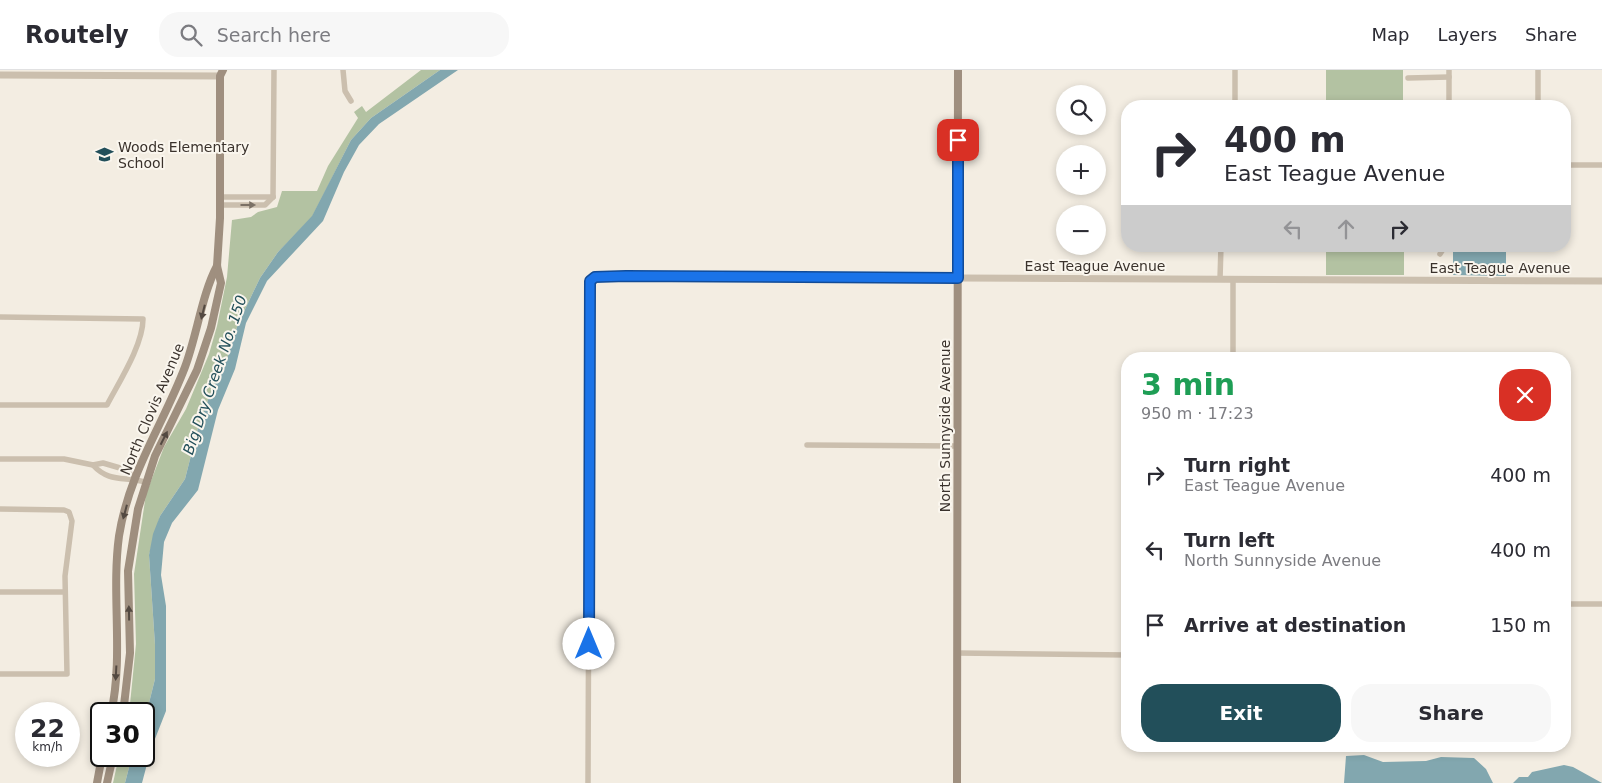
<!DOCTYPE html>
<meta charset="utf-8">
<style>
body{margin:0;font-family:"DejaVu Sans",sans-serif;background:#f7f7f7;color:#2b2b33;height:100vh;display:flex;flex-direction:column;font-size:19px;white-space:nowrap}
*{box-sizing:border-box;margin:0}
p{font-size:16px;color:#7c7c81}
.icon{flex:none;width:28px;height:28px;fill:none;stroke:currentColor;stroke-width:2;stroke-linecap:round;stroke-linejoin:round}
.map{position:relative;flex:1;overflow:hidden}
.side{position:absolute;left:1121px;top:282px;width:450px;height:400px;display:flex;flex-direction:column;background:#fff;border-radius:20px;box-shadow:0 2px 8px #0003}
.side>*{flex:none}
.hud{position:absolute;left:1121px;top:30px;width:450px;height:152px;border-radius:20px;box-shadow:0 2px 8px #0003;background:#fff;color:#2b2b33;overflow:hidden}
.controls{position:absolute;left:1056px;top:15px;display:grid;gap:10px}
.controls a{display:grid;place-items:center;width:50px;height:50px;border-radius:50%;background:#fff;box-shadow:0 2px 8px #0003;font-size:25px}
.speed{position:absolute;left:15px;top:632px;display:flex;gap:10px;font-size:25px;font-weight:700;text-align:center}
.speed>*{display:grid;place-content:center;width:65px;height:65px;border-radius:50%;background:#fff;box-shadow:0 2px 8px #0003;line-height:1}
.speed small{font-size:12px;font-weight:400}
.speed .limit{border:2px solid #111;border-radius:8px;background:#fff;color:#111}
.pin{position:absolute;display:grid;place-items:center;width:42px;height:42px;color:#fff;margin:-21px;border-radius:10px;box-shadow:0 2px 8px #0006}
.me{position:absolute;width:55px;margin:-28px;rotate:0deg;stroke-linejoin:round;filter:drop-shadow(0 0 4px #0008)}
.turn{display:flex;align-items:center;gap:18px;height:105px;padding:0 20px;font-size:22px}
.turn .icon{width:65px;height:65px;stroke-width:2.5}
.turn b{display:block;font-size:35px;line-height:42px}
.lanes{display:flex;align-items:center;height:48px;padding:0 20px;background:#0003;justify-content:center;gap:25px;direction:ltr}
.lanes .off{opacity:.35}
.round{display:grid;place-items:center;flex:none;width:52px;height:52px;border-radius:20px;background:#f7f7f7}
.head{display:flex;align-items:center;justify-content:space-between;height:85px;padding:0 20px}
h1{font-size:30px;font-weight:700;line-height:38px;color:#1e9e55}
.cta{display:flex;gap:10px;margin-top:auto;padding:10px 20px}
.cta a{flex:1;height:58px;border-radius:20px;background:#224f5a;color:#fff;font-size:20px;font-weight:700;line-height:58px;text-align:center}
.cta a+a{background:#f7f7f7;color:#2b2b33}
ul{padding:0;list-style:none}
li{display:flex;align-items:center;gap:15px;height:75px;padding:0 20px}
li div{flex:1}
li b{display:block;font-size:19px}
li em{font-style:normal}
header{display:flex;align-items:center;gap:30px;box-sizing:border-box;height:70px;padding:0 25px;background:#fff;border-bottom:1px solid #e1e1e2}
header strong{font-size:24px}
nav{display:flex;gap:28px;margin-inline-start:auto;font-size:18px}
.search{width:350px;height:45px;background:#f7f7f7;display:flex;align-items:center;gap:12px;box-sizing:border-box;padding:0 18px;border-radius:20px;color:#7c7c81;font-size:19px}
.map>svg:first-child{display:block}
.green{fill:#b3c2a2}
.water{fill:#82a7af}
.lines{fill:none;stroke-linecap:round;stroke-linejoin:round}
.minor{stroke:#cbbfae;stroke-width:5.5}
.tertiary{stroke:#cbbfae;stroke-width:7}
.secondary{stroke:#9f8f7f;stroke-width:8}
.oneway{fill:#7b7166}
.oneway2{fill:#534941}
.route-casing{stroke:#114b97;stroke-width:12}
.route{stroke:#1a73e8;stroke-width:9}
.labels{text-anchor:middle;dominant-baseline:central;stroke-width:4;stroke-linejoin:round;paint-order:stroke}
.poi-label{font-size:14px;fill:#3a322c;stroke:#faf6ee;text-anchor:start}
.street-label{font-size:14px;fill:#3a322c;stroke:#faf6ee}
.water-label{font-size:15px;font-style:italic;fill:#224f5a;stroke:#faf6ee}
</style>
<header>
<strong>Routely</strong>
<div class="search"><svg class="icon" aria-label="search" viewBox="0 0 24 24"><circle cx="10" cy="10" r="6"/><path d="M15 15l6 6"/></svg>Search here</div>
<nav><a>Map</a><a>Layers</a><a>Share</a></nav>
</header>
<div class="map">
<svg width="1602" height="713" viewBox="0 0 1602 713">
<rect width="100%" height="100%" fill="#f3ede2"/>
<g class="green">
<path d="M421 0H440L371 48 351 70 312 147 278 182 260 208 238 254 227 289 213 317 199 354 185 409 160 446 149 485 155 575V609L144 653V644H129L136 574 134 504 146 424 164 377 186 339 209 284 217 256 227 207 232 150 251 147 258 142 277 137 282 121H317L328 96 358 48 354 42 362 36 366 42Z"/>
<rect x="1326" y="0" width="77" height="36"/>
<rect x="1326" y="176" width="78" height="29"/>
<path d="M119 686H132L125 713H113Z"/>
</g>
<g class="water">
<path d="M440 0H458L379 54 359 75 344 102 323 151 267 211 246 253 235 299 218 340 198 420 172 453 164 472 161 505 166 536V641L151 679 142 713H125L132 686H144V653L155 609V575L149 485 153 464 160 446 185 409 199 354 213 317 227 289 238 254 260 208 278 182 312 146 351 70 371 48Z"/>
<path d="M1453 176H1506V206L1453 205Z"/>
<path d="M1364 685 1383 692 1426 691 1441 687 1474 688 1486 699 1493 713H1344L1346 686Z"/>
<path d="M1564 695 1573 697 1602 713H1513L1519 707H1528L1532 702Z"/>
</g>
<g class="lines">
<g class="minor">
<path d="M343 0 345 21 351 31"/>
<path d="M1235 0V36"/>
<path d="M1408 8 1449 7"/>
<path d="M1449 36V0"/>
<path d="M1538 36V0"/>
<path d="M1565 95H1602"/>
<path d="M220 127H273"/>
<path d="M273 127 274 0"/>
<path d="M220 135H265L273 127"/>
<path d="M1440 184 1445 176"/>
<path d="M1220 209 1221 176"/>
<path d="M0 247 143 249C143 275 119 312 107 335H0"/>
<path d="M1233 289V209"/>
<path d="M807 375 957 376"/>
<path d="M0 389H64L93 395 103 393 127 400 134 409"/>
<path d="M93 395C109 413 125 406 145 412"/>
<path d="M0 439 64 440 69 442 72 451 65 506 67 604H0"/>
<path d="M0 522H65"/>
<path d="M1565 534H1602"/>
<path d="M957 583 1128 585"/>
<path d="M588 713 590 211 595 207 626 206 958 208"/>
</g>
<g class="tertiary">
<path d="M0 5 220 6"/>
<path d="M958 208 1602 211"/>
</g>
<g class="secondary">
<path d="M111 644C124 585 111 525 119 466 129 402 163 355 185 297 197 265 202 224 217 196"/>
<path d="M123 644 130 583 128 501 138 439 155 386 197 300 211 258 221 213 217 196 220 148V6L223 0"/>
<path d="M97 713 102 686"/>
<path d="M107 713 113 686"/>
<path d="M957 713 958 0"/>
</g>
</g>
<defs><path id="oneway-solid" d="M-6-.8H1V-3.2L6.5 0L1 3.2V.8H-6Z" transform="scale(1.25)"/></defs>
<use class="oneway" href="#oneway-solid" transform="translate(248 135)"/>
<g class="oneway2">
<use href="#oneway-solid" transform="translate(203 242) rotate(104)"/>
<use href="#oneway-solid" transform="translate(164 368) rotate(-63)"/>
<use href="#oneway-solid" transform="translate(125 442) rotate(105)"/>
<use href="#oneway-solid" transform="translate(129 543) rotate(-91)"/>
<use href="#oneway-solid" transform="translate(116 603) rotate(93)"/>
</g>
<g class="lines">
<defs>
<path id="route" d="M589 574 590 211 595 207 626 206 958 208V70"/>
</defs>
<use href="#route" class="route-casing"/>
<use href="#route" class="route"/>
</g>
<defs>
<symbol id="school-bare" viewBox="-9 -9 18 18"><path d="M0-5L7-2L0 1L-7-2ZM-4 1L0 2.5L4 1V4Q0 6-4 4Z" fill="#224f5a" stroke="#faf6ee" stroke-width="2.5" paint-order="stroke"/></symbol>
</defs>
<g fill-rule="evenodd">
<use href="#school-bare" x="92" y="72" width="25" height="25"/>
</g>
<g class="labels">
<g class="poi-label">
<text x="118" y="77">Woods Elementary<tspan x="118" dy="16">School</tspan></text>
</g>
<g class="street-label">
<text x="1095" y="196">East Teague Avenue</text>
<text x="1500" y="198">East Teague Avenue</text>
<text transform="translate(152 339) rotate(-67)">North Clovis Avenue</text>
<text transform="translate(945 356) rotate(-90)">North Sunnyside Avenue</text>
</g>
<g class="water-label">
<text transform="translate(215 305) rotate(-71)">Big Dry Creek No. 150</text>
</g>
</g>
</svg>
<div class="controls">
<a><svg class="icon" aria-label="search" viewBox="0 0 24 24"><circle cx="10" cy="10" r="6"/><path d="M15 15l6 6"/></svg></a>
<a>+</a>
<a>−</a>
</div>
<div class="speed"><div>22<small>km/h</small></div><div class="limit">30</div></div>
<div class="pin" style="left:958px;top:70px;background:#d93025"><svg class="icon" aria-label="arrive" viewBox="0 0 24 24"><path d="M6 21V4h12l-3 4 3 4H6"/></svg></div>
<svg class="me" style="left:589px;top:574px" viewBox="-20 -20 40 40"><circle r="19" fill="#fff"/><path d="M0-13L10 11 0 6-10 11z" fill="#1a73e8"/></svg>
<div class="hud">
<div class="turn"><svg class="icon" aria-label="right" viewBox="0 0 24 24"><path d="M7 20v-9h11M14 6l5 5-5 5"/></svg><div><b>400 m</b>East Teague Avenue</div></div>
<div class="lanes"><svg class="icon off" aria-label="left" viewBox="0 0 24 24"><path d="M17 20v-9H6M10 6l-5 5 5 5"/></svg><svg class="icon off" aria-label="ahead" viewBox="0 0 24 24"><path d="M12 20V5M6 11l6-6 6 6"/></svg><svg class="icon" aria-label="right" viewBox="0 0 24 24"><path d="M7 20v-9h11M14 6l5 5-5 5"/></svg></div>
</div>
<section class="side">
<div class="head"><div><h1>3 min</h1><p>950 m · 17:23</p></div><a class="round" style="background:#d93025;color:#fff"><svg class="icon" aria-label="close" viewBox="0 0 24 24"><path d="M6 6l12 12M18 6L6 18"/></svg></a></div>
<ul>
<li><svg class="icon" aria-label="right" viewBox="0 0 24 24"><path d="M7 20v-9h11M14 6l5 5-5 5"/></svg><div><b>Turn right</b><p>East Teague Avenue</p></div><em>400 m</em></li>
<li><svg class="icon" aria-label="left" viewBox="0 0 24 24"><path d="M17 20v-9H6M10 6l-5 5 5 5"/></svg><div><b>Turn left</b><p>North Sunnyside Avenue</p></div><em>400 m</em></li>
<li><svg class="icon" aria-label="arrive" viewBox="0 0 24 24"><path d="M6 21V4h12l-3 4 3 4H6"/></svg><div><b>Arrive at destination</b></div><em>150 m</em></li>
</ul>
<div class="cta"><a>Exit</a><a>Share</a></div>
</section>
</div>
